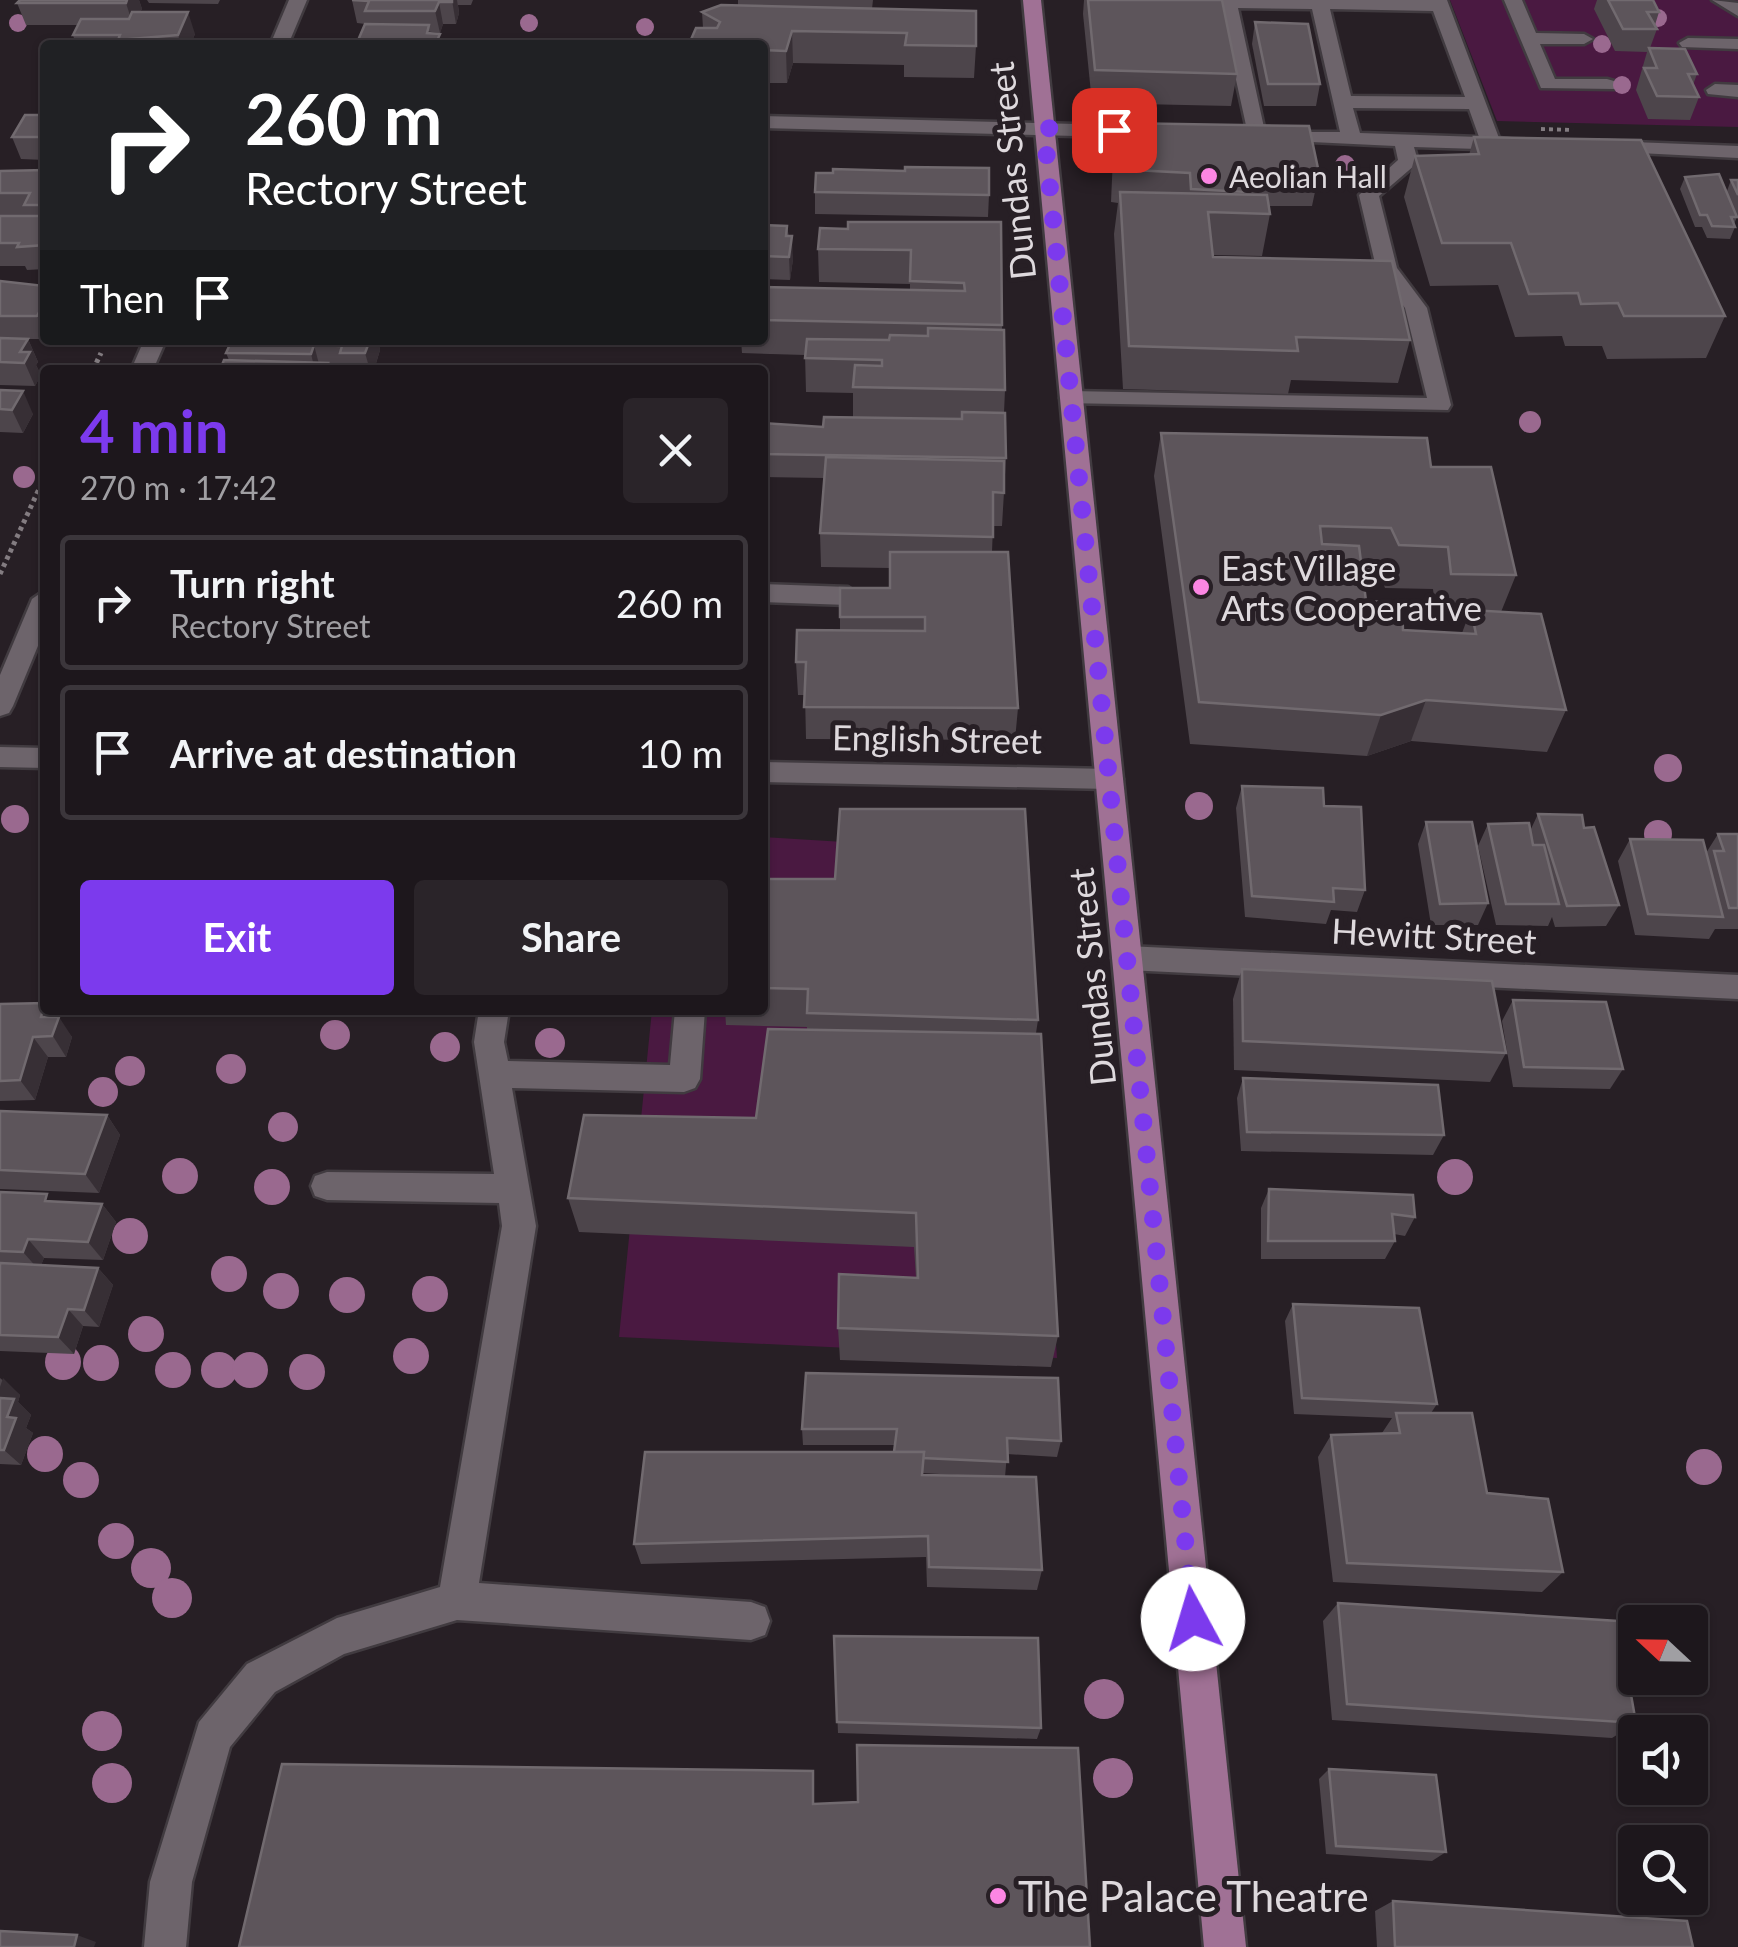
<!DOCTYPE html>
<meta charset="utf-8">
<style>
body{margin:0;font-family:Lato,sans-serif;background:#2a2429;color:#f1f3f6;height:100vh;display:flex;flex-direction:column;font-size:38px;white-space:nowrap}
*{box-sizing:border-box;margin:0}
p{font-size:32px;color:#a09fa3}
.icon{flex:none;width:55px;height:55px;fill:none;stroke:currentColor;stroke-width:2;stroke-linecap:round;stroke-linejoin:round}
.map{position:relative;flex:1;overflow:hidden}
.side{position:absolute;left:40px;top:365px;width:728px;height:650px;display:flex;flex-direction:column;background:#1d171c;border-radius:10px;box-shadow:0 2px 8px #0004,0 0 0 2px #3b363b}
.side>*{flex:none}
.banner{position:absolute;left:40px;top:40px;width:728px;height:305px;border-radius:10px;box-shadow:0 2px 8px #0004,0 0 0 2px #3b363b;background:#202124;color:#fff;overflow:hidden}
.needle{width:65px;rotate:292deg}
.fabs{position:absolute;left:1618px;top:1605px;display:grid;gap:20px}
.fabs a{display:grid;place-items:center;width:90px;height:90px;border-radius:10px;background:#1d171c;box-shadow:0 2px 8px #0004,0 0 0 2px #3b363b;font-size:50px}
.pin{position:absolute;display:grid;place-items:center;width:85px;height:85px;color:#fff;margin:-42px;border-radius:20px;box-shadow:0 5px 15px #0006}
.me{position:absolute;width:110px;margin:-55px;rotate:354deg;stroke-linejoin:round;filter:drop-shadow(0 0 8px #0008)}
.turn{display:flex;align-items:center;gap:35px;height:210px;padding:0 40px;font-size:45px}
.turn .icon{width:130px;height:130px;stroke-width:2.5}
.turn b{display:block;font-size:70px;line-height:85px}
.then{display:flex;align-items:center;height:95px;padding:0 40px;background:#0003;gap:20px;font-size:38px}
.round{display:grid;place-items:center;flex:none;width:105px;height:105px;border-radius:10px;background:#2a2429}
.head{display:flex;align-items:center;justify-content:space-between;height:170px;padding:0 40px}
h1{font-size:60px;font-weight:700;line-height:75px;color:#7c3aed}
.cta{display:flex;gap:20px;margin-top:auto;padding:20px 40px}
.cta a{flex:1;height:115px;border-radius:10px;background:#7c3aed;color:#fff;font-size:40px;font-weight:700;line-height:115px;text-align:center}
.cta a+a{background:#2a2429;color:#f1f3f6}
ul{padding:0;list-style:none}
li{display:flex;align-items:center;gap:30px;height:135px;margin:0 20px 15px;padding:0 20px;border:5px solid #3b363b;border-radius:10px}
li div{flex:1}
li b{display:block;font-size:38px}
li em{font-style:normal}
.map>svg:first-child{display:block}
.green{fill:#4a1941}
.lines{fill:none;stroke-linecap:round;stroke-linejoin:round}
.minor-casing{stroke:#413b40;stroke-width:5}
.major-casing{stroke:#413b40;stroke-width:5}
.path-far1{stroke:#837c81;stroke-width:4;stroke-dasharray:4 4;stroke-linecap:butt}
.path{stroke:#837c81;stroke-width:5;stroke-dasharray:4 4;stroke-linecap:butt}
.minor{fill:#6d646b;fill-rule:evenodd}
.major{fill:#a07195;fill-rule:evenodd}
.tree{fill:#9a698f}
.wall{fill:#4d454b;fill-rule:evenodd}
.shaded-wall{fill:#372f35}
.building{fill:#5d555b;stroke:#716a6f;stroke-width:2.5}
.route{stroke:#7c3aed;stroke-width:18;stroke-dasharray:0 32.4}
.poi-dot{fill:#fc86e3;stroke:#271f25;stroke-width:4}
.labels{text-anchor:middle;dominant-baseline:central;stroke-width:10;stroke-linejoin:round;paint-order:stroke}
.far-poi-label{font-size:30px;fill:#ded9dd;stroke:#271f25;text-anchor:start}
.street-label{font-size:35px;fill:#ded9dd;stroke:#271f25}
.poi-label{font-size:35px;fill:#ded9dd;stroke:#271f25;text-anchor:start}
.near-poi-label{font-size:42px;fill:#ded9dd;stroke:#271f25;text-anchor:start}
</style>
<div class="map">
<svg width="1738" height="1947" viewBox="0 0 1738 1947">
<rect width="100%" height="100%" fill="#271f25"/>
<g class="green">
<path d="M1450 0H1738V127L1497 121Z"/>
<path d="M763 837 1023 853 1057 1358 619 1337 652 1010H762Z"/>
</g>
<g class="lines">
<defs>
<g id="minor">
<path d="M289 0H307L288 45H270Z"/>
<path d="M1095 0H1447L1499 138 1517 140 1520 144 1510 150 1414 147 1418 161 1415 165 1379 196 1397 268 1427 308 1451 405 1448 410 1063 403 1060 398 1063 393 1071 391 1427 398 1405 308 1381 275H1363L1352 269 1356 265 1375 263 1359 195 1398 160 1395 146 1249 139 1220 7 1104 5ZM1238 8 1312 9 1340 132H1265ZM1330 9 1433 11 1465 97 1351 96ZM1353 108 1469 109 1479 137 1360 133Z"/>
<path d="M1504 0H1522L1536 33 1584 34 1593 39 1584 44H1540L1555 79H1607L1614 81V89L1541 88Z"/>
<path d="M1712 0 1738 3V16Z"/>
<path d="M1688 38 1738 39V49L1682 47 1679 43Z"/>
<path d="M1715 84 1738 85V97L1708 94 1706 90Z"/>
<path d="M762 116 1155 126 1165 132 1155 138 762 128Z"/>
<path d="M1606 141 1738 146V158L1599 151V143Z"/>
<path d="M144 340H166L153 370H131Z"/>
<path d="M762 584 848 587 861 596 848 605 762 602Z"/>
<path d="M45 590V629L13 706 9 713 0 716V675L32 599Z"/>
<path d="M0 747 45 748V768L0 767Z"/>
<path d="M762 762 1109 769 1119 772 1123 779 1119 786 1109 789 762 782Z"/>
<path d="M1127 946 1738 975V999L1127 970 1116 966 1112 958 1116 950Z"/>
<path d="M479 1010H509L504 1042 508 1061 670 1065 675 1010H705L700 1079 695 1088 684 1092 512 1088 536 1226 479 1583 751 1602 765 1607 770 1621 765 1635 751 1640 457 1620 344 1654 275 1692 230 1747 192 1882 186 1947H144L150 1882 199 1722 247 1664 337 1618 440 1587 502 1226 499 1203 327 1200 315 1196 311 1186 315 1176 327 1172 494 1174 474 1042Z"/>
</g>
<path id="major" d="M1023 0H1041L1246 1947H1204Z"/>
</defs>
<use href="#minor" class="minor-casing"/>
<use href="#major" class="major-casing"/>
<path class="path-far1" d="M1541 129 1573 130"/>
<g class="path">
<path d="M93 370 101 353"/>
<path d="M0 574 45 476"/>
</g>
<use href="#minor" class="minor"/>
<use href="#major" class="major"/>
</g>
<g class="tree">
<circle cx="1658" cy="18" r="9"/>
<circle cx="18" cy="23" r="9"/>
<circle cx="529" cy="23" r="9"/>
<circle cx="645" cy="27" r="9"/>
<circle cx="1602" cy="44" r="9"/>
<circle cx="1622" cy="85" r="9"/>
<circle cx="1345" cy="165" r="10"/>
<circle cx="1530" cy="422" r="11"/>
<circle cx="24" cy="477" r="11"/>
<circle cx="851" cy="741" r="14"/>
<circle cx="1668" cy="768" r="14"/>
<circle cx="1199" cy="806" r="14"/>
<circle cx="15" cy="819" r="14"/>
<circle cx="1658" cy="834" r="14"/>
<circle cx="335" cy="1035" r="15"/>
<circle cx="550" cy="1043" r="15"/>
<circle cx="445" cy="1047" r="15"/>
<circle cx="231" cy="1069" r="15"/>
<circle cx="130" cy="1071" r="15"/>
<circle cx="103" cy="1092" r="15"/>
<circle cx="283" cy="1127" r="15"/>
<circle cx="180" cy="1176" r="18"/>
<circle cx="1455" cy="1177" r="18"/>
<circle cx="272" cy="1187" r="18"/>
<circle cx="130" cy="1236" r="18"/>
<circle cx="229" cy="1274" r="18"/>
<circle cx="281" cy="1291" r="18"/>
<circle cx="430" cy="1294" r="18"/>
<circle cx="347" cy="1295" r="18"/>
<circle cx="146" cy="1334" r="18"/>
<circle cx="411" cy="1356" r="18"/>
<circle cx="63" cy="1362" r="18"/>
<circle cx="101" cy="1363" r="18"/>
<circle cx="173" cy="1370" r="18"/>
<circle cx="219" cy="1370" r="18"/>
<circle cx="250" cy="1370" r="18"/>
<circle cx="307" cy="1372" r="18"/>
<circle cx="45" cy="1454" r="18"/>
<circle cx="1704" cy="1467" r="18"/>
<circle cx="81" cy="1480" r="18"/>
<circle cx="116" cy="1541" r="18"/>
<circle cx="151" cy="1568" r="20"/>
<circle cx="172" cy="1598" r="20"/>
<circle cx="1104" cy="1699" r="20"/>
<circle cx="102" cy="1731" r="20"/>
<circle cx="1113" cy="1778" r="20"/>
<circle cx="112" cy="1783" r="20"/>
</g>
<g class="wall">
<path d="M139 0 142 9 140 12 195 34 190 45H76L73 35 78 25H26L17 3Z"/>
<path d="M147 0H220L218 4 149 3Z"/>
<path d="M352 0H473L471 5H458L459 13 456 24H443L440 33 357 23Z"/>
<path d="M738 0H873L872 9 976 46 974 78 904 77V65L793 63 787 83H762V45H689L703 28 702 12 738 5Z"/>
<path d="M1084 0H1222L1237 74 1231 106 1092 103 1083 14Z"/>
<path d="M1597 0H1653L1659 12 1655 25 1657 29 1650 48 1697 74 1693 85 1699 97 1690 120 1648 119 1636 90 1647 52 1615 51 1594 9Z"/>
<path d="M1255 22 1320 84 1316 106H1264L1252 44Z"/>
<path d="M45 115V160L21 159 12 137Z"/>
<path d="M1117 123 1319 173 1312 206H1269L1270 214 1262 256 1213 255V257L1410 340 1398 383 1291 380 1288 394 1123 389 1114 234 1118 203 1111 202 1113 156Z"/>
<path d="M1474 137 1725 316 1706 358 1607 359 1602 346H1565L1562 336 1515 337 1498 285 1430 286 1404 197 1415 156 1469 155Z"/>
<path d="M45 170V269L27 270 25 266H0V171Z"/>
<path d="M1685 177 1727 191 1731 180H1738V219L1737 217 1734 224 1735 227 1730 239 1707 238 1702 227H1695L1680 189Z"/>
<path d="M815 192 989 195 988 217 815 214Z"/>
<path d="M1001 222 1002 330 1005 390 1004 413 1006 458 1002 526H993L992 552 1018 708 1015 740 806 739 805 695H798L796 662 840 631V588H890V568L821 567 820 533 824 478 762 477V423L823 427 853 417V393L806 392 805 355 742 353 741 340H762V287L910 290V284L819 282 818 249 848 229Z"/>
<path d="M762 225 787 226 793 259 790 280 762 279Z"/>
<path d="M0 281 45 286V339H28L38 362 36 365 41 375 35 386 0 385Z"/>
<path d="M232 340H378L380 350 374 370H345L344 369 229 360 226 353Z"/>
<path d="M0 390 33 414 23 433 0 432Z"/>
<path d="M1161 433 1431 467 1516 575 1501 612 1566 710 1547 752 1411 741 1367 756 1190 744 1154 476ZM1362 570H1378L1385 588 1433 589 1436 617H1468L1462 633 1403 630 1366 601Z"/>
<path d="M1242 786 1324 806 1365 890 1357 912 1331 910 1326 924 1245 917 1236 808Z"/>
<path d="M1538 814 1584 828 1619 905 1606 926 1555 927 1552 917 1548 926 1496 925 1478 846 1488 824 1530 831Z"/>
<path d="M1426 822 1488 903 1478 925H1431L1418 844Z"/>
<path d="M1718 834H1738V929H1715L1709 939 1635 935 1618 861 1630 839 1706 853Z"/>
<path d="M762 886 1038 1020 1036 1033 1058 1336 1051 1367 840 1360 838 1328 916 1278 914 1247 579 1232 568 1198 756 1118 807 1030V1027L726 1025 725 1010H762Z"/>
<path d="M1242 969 1506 1053 1490 1082 1234 1070 1233 999Z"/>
<path d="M1513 1000 1623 1069 1610 1089 1513 1087 1502 1021Z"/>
<path d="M0 1004 50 1010 72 1037 66 1057H48L35 1100 0 1101Z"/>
<path d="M1243 1078 1444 1135 1433 1155 1241 1151 1237 1098Z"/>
<path d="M0 1111 107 1115 120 1135 99 1193 0 1189Z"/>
<path d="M1269 1189 1415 1217 1405 1236 1394 1234 1395 1241 1385 1259H1261V1208Z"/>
<path d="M0 1192 53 1201 102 1204 116 1222 103 1260 44 1258 41 1265 98 1268 113 1285 99 1327 83 1326 74 1354 0 1351Z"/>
<path d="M1293 1304 1437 1404 1431 1413 1487 1493 1563 1572 1542 1592 1333 1582 1318 1457 1331 1435 1382 1433 1392 1418 1294 1414 1285 1321Z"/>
<path d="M806 1373 1061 1441 1057 1457 1007 1454 1005 1477 1042 1570 1037 1590 927 1587 926 1557 641 1564 634 1544 894 1452 895 1445H803L802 1429ZM922 1473 975 1476 922 1475Z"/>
<path d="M0 1378 20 1395 18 1402 31 1415 26 1428 33 1433 21 1465 0 1464Z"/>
<path d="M1338 1603 1636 1723 1612 1738 1332 1720 1323 1621Z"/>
<path d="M834 1636 1041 1728 1037 1739 838 1733Z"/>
<path d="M1329 1769 1446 1852 1432 1861 1326 1854 1319 1779Z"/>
<path d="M1393 1901 1693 1947H1377L1375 1911Z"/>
</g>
<g class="shaded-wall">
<path d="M127 0H139L142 9 133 25 126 3Z"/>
<path d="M452 0H457L459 13 456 24Z"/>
<path d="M439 2 443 24 440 33 435 11Z"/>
<path d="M188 12 195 34 190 45H181L178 35Z"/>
<path d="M792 31 793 63 787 83 786 51Z"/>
<path d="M792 236 793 259 790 280 789 257Z"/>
<path d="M45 301V334L37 316Z"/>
<path d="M28 339 38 362 36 365 41 375 35 386 20 352Z"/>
<path d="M370 340H378L380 350 374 370H370L365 353Z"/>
<path d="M314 345 320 368 315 370 311 354Z"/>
<path d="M23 391 33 414 23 433 12 410Z"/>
<path d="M1426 700 1411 741 1367 756 1381 715Z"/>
<path d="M45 1004V1010H50L57 1021 59 1017 72 1037 66 1057 41 1017Z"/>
<path d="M33 1037 48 1057 35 1100 20 1080Z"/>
<path d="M107 1115 120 1135 99 1193 85 1174Z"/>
<path d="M102 1204 116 1222 103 1260 88 1242Z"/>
<path d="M28 1239 44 1258 39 1270 23 1252Z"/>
<path d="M98 1268 113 1285 99 1327 84 1310Z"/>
<path d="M68 1309 83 1326 74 1354 58 1337Z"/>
<path d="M3 1378 20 1395 18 1402 31 1415 26 1428 33 1433 21 1465 4 1450 7 1417 0 1401V1387Z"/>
<path d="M77 1935 96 1942 94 1947H74Z"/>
</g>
<g class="building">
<path d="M20 0H127L126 3H17Z"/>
<path d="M352 0H452V2H439L435 11H365L369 1Z"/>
<path d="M1088 0H1222L1237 74 1095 70Z"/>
<path d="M1608 0H1653L1659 12H1647L1657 29H1623Z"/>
<path d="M721 5 976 11V46L905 45 907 33 792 31 786 51 762 50V45L689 44 696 28H717L720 22 702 12Z"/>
<path d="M132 12H188L178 35 118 40 120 35H73L81 19H129Z"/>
<path d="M1255 22 1308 24 1320 84H1268Z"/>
<path d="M365 24 429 25 427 33 440 34 435 45H356Z"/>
<path d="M1649 48 1685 49 1697 74H1688L1699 97 1657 96 1644 68H1657Z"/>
<path d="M25 115H45V137H12Z"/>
<path d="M1117 123 1309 126 1319 173H1268L1269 187 1242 183 1245 192 1191 189 1190 173 1115 169Z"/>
<path d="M1474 137 1641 140 1725 316H1624L1618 303 1581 304 1578 293 1529 294 1511 243H1442L1415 156 1479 154Z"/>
<path d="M905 167 989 168V195L815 192 816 173H833V169L905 171Z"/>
<path d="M45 170V205H24L30 193H0V171Z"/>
<path d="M1719 174 1737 217H1731L1735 227 1712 226 1707 215H1700L1685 177Z"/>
<path d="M1731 180H1738V195Z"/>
<path d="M1120 192 1267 195 1270 214 1208 212 1213 257 1392 261 1410 340 1296 337 1298 351 1129 346Z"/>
<path d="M0 216H45V245L17 247 19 243H0Z"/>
<path d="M848 222H1001L1002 325 762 320V287L965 291 964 283 910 281 911 250 818 249 820 228 848 229Z"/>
<path d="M762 225 787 226 786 236H792L789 257 762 256Z"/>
<path d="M0 281 45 286V301L37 316H0Z"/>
<path d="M928 328 1004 330 1005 390 853 387 855 365 882 366V360L805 358 807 339 889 340 890 335 928 336Z"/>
<path d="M0 338 28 339 20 352H30L24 363 0 362Z"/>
<path d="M232 340H370L365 353H340L342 346 314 345 311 354 226 353Z"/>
<path d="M224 360 328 363 325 370H220Z"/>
<path d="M0 390 23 391 12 410 0 409Z"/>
<path d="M962 412 1005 413 1006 458 762 454V423L823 427 824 417 962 419Z"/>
<path d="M1161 433 1427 438 1431 467H1491L1516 575 1451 574 1448 547 1399 545 1391 528 1320 526 1322 544 1359 546 1366 601 1402 603 1403 630 1476 634 1471 610 1541 614 1566 710 1426 700 1381 715 1199 702Z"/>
<path d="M826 457 1004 461V493L993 492V537L820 533Z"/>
<path d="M890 552H1008L1018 708 804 707 806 662H796L797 630 925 631V617H840V588H890Z"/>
<path d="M1242 786 1323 788 1324 806 1361 807 1365 890 1333 888 1334 902 1252 896Z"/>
<path d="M840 809H1025L1038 1020 807 1013 808 989 762 988 764 879H835Z"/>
<path d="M1538 814 1582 815 1584 828 1594 827 1619 905 1567 906Z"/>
<path d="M1426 822H1472L1488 903 1440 904Z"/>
<path d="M1529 823 1533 845H1544L1559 904H1506L1488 824Z"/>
<path d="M1718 834H1738V908H1729L1714 851H1724Z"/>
<path d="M1630 839 1703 840 1723 917 1648 914Z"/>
<path d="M1242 969 1492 981 1506 1053 1243 1041Z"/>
<path d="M1513 1000 1606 1002 1623 1069 1524 1067Z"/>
<path d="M45 1003 41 1017H59L52 1036 33 1037 20 1080 0 1081V1004Z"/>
<path d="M768 1029 1041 1034 1058 1336 838 1328 839 1274 918 1278 916 1213 568 1198 584 1115 756 1118Z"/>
<path d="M1243 1078 1438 1085 1444 1135 1247 1132Z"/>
<path d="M0 1111 107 1115 85 1174 0 1170Z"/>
<path d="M1269 1189 1413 1195 1415 1217 1392 1214 1395 1241H1268Z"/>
<path d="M0 1192 47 1194 45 1201 102 1204 88 1242 28 1239 23 1252 0 1251Z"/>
<path d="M0 1263 98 1268 84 1310 68 1309 58 1337 0 1335Z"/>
<path d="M1293 1304 1419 1308 1437 1404 1302 1398Z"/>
<path d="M806 1373 1058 1378 1061 1441 1007 1438 1008 1462 923 1458 924 1452H894L897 1429H802Z"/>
<path d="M0 1398 14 1399 7 1417 16 1418 4 1450H0Z"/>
<path d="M1396 1413H1472L1487 1493 1548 1499 1563 1572 1347 1563 1331 1435 1400 1433Z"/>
<path d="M645 1452H924L922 1475 1036 1477 1042 1570 929 1567 928 1536 634 1544Z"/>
<path d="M1338 1603 1618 1621 1636 1723 1347 1704Z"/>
<path d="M834 1636 1038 1638 1041 1728 837 1722Z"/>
<path d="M857 1745 1078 1748 1090 1947H239L282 1764 813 1771V1804L858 1802Z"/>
<path d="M1329 1769 1436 1775 1446 1852 1336 1846Z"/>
<path d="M1393 1901 1687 1921 1693 1947H1395Z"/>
<path d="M0 1931 77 1935 74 1947H0Z"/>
</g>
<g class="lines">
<path class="route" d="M1114 130 1044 128 1193 1619"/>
</g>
<g class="poi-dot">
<circle cx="1209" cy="176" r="10"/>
<circle cx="1201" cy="587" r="10"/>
<circle cx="998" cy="1896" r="10"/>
</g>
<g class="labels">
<g class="far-poi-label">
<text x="1229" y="176">Aeolian Hall</text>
</g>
<g class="street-label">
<text transform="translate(1011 171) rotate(-96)">Dundas Street</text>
<text transform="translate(937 738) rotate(1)">English Street</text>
<text transform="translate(1434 935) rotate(3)">Hewitt Street</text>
<text transform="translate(1091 977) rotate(-96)">Dundas Street</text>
</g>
<g class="poi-label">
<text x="1221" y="567">East Village<tspan x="1221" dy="40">Arts Cooperative</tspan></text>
</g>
<g class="near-poi-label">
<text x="1018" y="1896">The Palace Theatre</text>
</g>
</g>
</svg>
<div class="fabs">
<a><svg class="needle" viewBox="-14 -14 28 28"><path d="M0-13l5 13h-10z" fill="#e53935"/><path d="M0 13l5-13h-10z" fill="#a09fa3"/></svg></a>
<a><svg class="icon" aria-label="sound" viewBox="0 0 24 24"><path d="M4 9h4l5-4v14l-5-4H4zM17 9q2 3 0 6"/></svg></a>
<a><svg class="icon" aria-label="search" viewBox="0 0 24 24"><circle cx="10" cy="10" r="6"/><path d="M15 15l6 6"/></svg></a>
</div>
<div class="pin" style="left:1114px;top:130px;background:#d93025"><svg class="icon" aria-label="arrive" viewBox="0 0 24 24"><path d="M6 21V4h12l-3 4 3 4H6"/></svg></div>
<svg class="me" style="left:1193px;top:1619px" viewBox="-20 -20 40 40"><circle r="19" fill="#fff"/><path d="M0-13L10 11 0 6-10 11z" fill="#7c3aed"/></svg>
<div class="banner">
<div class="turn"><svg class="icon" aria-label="right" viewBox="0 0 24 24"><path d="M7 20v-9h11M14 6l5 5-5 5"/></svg><div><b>260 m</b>Rectory Street</div></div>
<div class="then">Then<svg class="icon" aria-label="arrive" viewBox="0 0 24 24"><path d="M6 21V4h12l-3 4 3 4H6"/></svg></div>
</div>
<section class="side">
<div class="head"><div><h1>4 min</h1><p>270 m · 17:42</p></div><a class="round"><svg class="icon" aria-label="close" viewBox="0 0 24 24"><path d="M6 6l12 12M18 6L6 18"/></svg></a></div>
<ul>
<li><svg class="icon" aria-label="right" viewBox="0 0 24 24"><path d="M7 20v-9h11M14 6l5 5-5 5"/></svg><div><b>Turn right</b><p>Rectory Street</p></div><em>260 m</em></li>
<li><svg class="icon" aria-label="arrive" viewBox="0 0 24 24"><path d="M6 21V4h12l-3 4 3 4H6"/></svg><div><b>Arrive at destination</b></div><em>10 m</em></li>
</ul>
<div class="cta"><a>Exit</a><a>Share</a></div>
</section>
</div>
